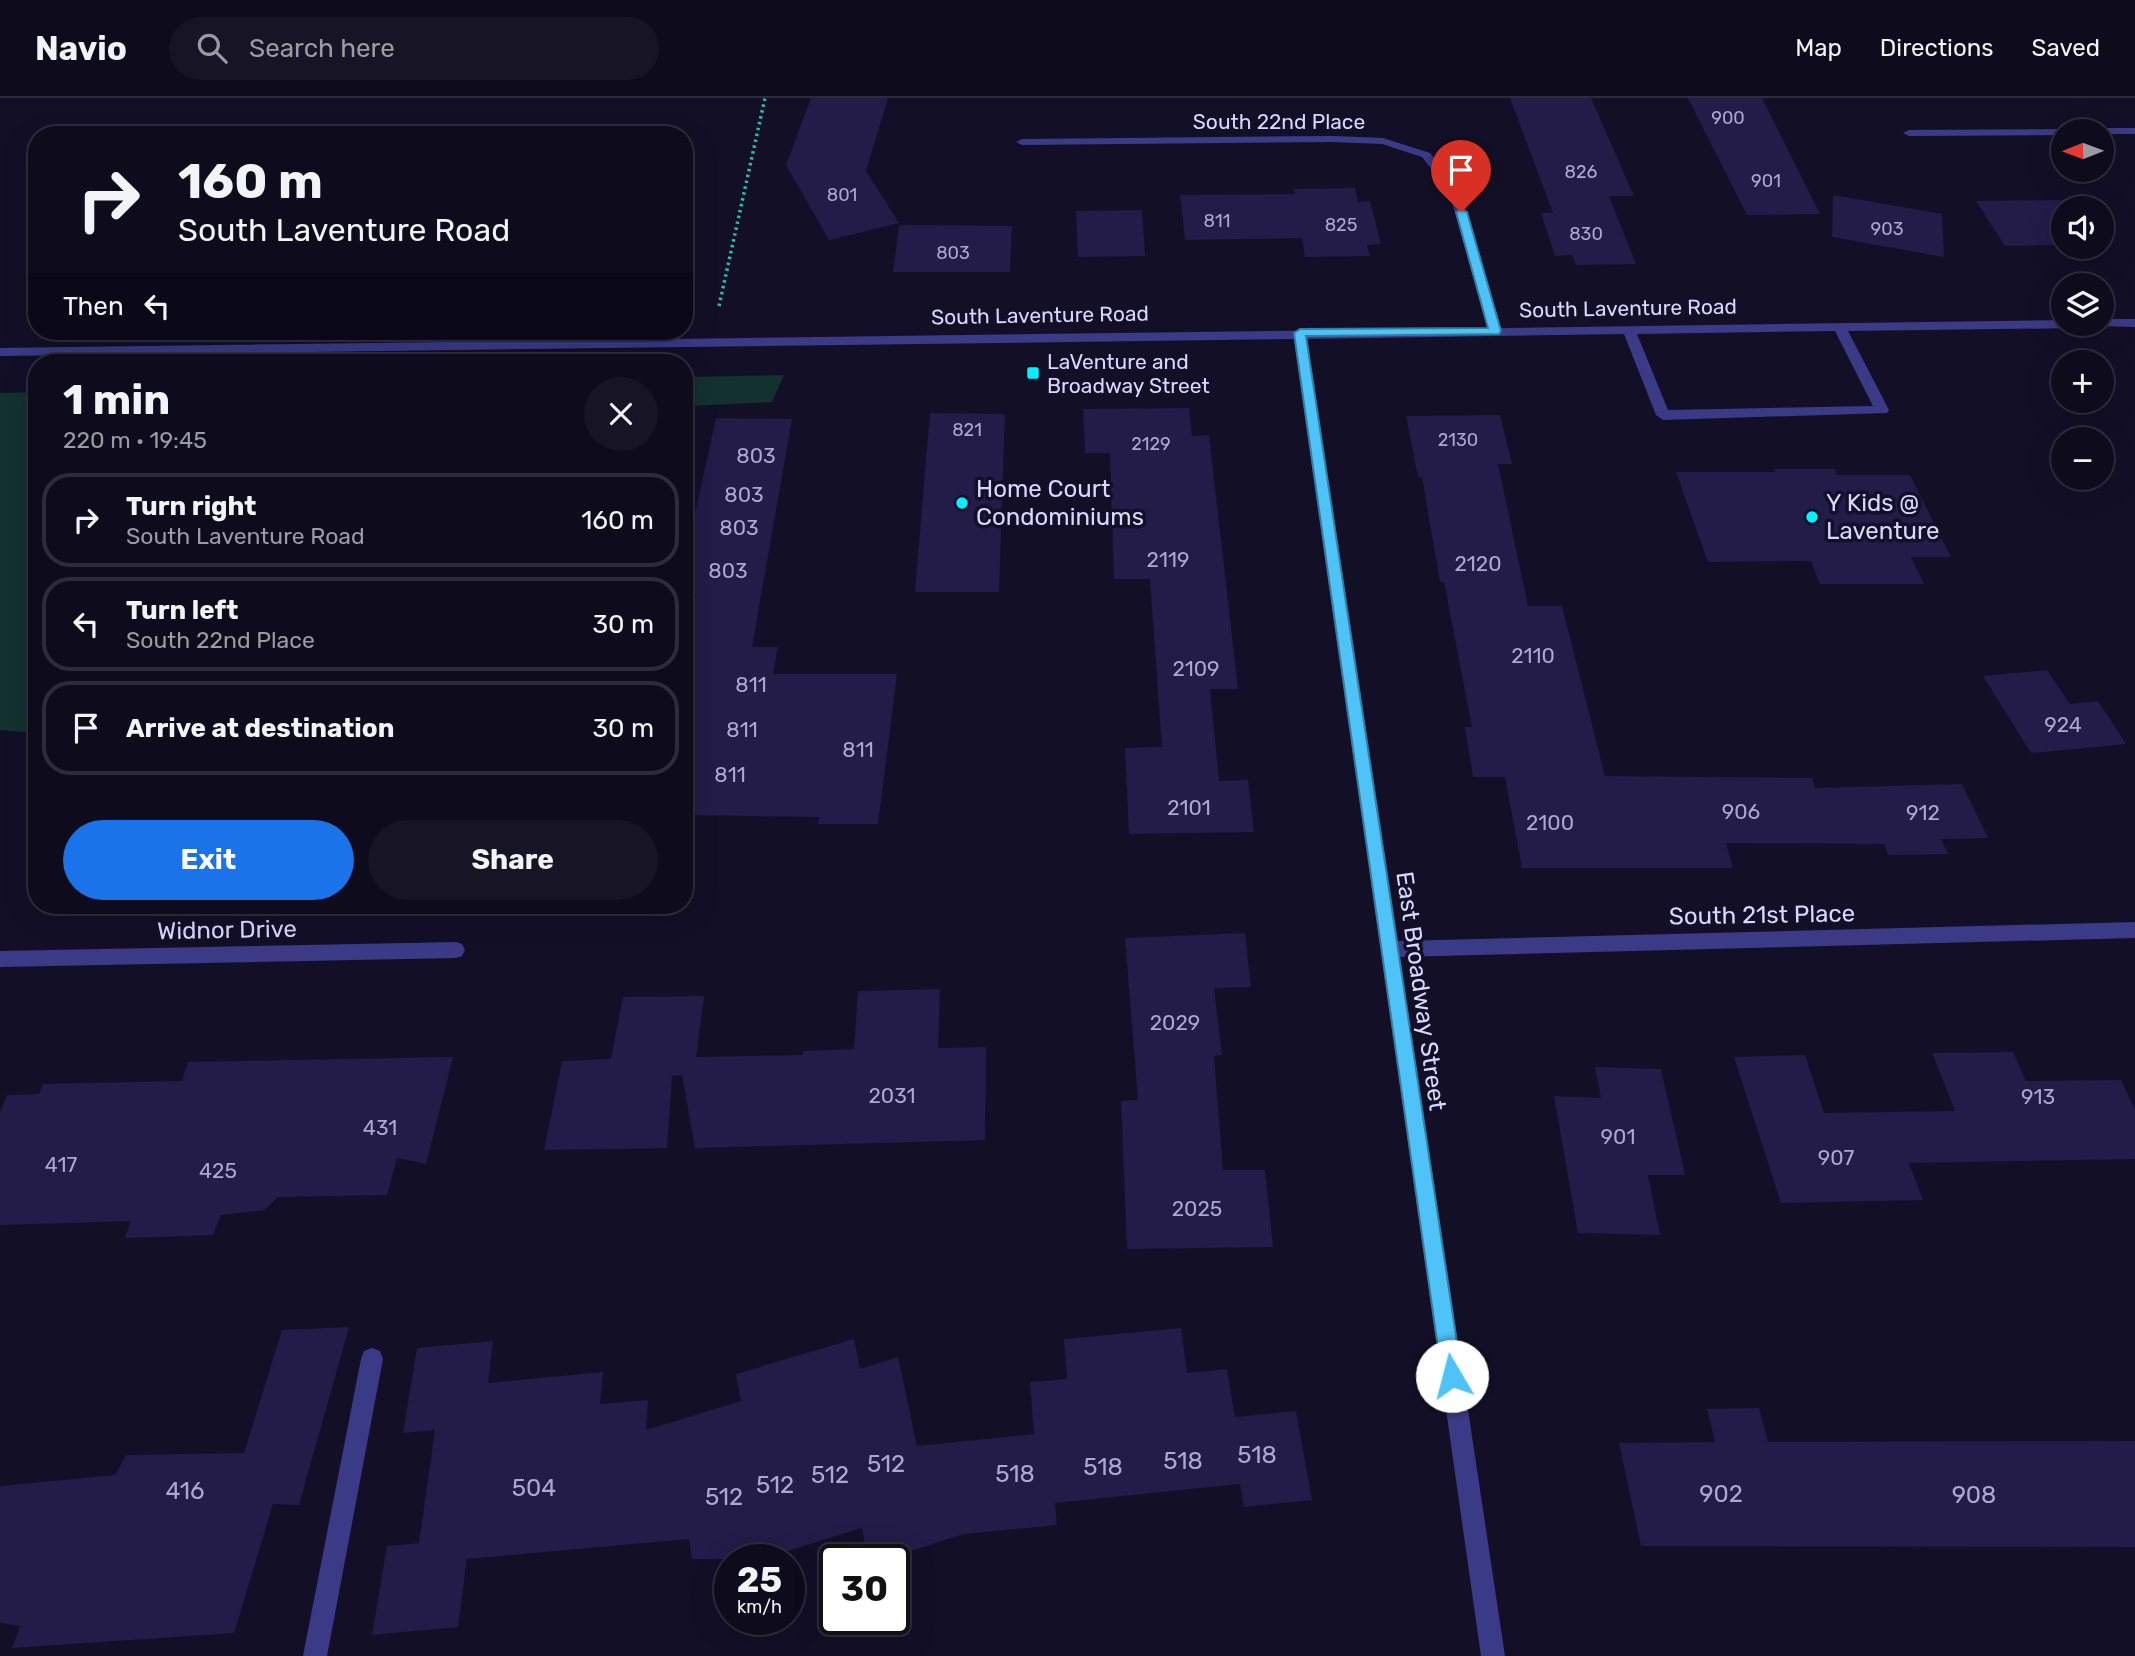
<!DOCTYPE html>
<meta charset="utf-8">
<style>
body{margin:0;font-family:Rubik,sans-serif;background:#171426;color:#f1f3f6;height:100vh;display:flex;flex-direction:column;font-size:26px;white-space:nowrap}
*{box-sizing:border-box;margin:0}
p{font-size:23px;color:#9b9ba4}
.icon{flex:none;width:38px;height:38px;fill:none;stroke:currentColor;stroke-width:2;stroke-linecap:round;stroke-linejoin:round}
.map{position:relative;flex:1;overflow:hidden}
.side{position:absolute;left:28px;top:256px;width:665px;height:560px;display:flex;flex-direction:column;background:#0e0b1d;border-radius:28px;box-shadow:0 7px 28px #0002,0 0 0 2px #2e2b3b}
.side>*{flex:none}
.banner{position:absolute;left:28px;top:28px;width:665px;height:214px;border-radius:28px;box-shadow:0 7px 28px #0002,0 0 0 2px #2e2b3b;background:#0e0b1d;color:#f1f3f6;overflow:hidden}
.needle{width:46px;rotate:269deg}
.buttons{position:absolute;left:2051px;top:21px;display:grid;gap:14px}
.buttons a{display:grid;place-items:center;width:63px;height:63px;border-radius:50%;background:#0e0b1d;box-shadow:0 7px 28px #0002,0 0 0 2px #2e2b3b;font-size:35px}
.speed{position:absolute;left:714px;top:1446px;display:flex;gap:14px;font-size:35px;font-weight:700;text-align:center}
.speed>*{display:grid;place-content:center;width:91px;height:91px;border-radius:50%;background:#0e0b1d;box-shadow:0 7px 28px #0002,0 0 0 2px #2e2b3b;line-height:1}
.speed small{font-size:18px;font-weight:400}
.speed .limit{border:4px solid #111;border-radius:10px;background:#fff;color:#111}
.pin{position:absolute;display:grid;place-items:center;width:60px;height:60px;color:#fff;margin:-72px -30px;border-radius:50% 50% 50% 0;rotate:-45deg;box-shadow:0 0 7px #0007}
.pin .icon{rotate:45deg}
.me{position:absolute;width:77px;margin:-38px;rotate:352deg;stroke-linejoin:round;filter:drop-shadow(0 0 5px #0008)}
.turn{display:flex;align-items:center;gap:24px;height:147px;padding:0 35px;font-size:32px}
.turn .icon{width:91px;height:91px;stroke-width:2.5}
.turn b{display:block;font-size:49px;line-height:60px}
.then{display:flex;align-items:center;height:66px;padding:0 35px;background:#0003;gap:14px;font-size:26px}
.round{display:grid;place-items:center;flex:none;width:74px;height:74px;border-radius:37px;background:#171426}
.headline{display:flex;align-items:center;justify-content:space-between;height:119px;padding:0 35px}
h1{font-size:42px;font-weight:700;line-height:52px}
.cta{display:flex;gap:14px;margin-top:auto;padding:14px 35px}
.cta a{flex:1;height:80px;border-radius:42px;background:#1a73e8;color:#fff;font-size:28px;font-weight:700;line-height:80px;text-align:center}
.cta a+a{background:#171426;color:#f1f3f6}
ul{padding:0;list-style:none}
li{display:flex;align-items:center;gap:21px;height:94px;margin:0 14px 10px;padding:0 21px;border:4px solid #2e2b3b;border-radius:28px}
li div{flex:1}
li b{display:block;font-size:26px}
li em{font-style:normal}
header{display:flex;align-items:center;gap:42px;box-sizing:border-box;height:98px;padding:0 35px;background:#0e0b1d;border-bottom:2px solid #2e2b3b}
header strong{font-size:33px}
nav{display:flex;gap:38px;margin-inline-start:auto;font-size:24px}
.search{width:490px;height:63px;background:#171426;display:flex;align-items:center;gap:18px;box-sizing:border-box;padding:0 24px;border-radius:38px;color:#9b9ba4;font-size:26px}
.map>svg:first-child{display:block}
.green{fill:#12312f}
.building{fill:#231b48}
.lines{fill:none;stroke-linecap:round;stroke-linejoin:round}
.path{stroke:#2fbaac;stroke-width:3.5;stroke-dasharray:2.5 3.5;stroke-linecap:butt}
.minor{fill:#3a3a87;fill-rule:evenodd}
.route{fill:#4fc3f7;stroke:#337fa1;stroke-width:2}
.poi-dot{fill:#02f0ff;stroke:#130f27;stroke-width:2.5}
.labels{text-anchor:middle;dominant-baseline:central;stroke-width:7;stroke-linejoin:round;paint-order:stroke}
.far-number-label{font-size:18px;fill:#aca7d1}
.far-street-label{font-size:21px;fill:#d9d6ff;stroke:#130f27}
.far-poi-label{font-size:21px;fill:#d9d6ff;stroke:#130f27;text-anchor:start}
.number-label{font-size:21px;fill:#aca7d1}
.poi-label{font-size:24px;fill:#d9d6ff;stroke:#130f27;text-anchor:start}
.street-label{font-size:24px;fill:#d9d6ff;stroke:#130f27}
.near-number-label{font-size:24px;fill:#aca7d1}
</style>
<header>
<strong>Navio</strong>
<div class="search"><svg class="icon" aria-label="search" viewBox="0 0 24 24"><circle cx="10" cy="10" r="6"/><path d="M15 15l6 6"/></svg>Search here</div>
<nav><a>Map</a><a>Directions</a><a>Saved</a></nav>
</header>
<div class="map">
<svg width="2135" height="1558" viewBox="0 0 2135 1558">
<rect width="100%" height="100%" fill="#130f27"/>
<g class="green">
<path d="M784 277 772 304 691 308 688 377 684 400V279Z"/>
<path d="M37 294V635L0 632V295Z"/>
</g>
<g class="building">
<path d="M811 0H888L866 73 899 125 829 142 786 67Z"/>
<path d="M1510 0H1591L1634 98H1609L1636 166 1576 167 1572 157 1555 158 1541 115H1553Z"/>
<path d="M1688 0H1762L1820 116 1747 117Z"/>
<path d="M1355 90 1358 104 1370 103 1381 146 1367 147 1370 158 1305 159 1302 140 1185 142 1180 97 1295 96 1294 91Z"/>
<path d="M1833 97 1942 116 1944 159 1832 139Z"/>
<path d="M2063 102V147L2005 148 1976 103Z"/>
<path d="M1142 112 1145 158 1078 159 1076 113Z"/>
<path d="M899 127 1012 128 1010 174H893Z"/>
<path d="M1189 310 1192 338 1209 337 1238 591H1210L1219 683 1248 682 1254 734 1129 736 1125 650 1162 649 1150 481H1114L1110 355H1085L1083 311Z"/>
<path d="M930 315 1005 316 999 494H915Z"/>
<path d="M1500 317 1512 366H1498L1528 508H1562L1605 678 1812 680 1815 690 1962 686 1988 740 1941 741 1948 756 1888 757 1884 746 1726 745 1733 770H1522L1505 679H1473L1465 629H1472L1444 484H1440L1422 379H1418L1406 318Z"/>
<path d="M716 320 792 321 752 549H778L773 576H897L878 726H818L819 719 684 717V553L696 496H684V466Z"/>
<path d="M1774 371H1835L1837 377H1910L1951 459H1911L1924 486H1820L1811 463 1708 464 1676 374H1775Z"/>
<path d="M2047 572 2070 606 2098 603 2126 646 2031 655 1983 578Z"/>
<path d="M1245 835 1251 889 1214 890 1222 957 1214 958 1223 1072H1265L1273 1149 1127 1151 1121 1003 1138 1002 1125 840Z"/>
<path d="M940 891 938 950 986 949 985 1042 695 1050 682 977 672 978 667 1050 544 1052 562 963 611 961 623 899 704 898 696 959 803 957V953L854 951 858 893Z"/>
<path d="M2013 954 2026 983 2121 982 2135 1012V1061L1909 1065 1923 1102 1781 1105 1734 959 1805 957 1824 1015 1955 1013 1932 955Z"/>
<path d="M453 959 426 1066 397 1060 387 1097 278 1099 264 1112 221 1117 213 1137 125 1140 131 1123 0 1127V1014L7 997 39 996 43 986 182 983 188 964Z"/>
<path d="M1595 969 1661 971 1685 1077H1648L1660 1137 1578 1135 1554 998 1601 1000Z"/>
<path d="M349 1229 299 1407 273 1406 234 1535 12 1550 20 1528 0 1525V1388L115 1377 126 1357 244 1355 282 1232Z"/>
<path d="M1181 1230 1187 1275 1227 1271 1235 1319 1296 1313 1312 1402 1244 1409 1240 1386 1055 1405 1057 1427 964 1436 886 1461H867L862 1430 762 1461H692L689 1441 467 1461 458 1529 372 1537 387 1448 419 1445 435 1332 403 1335 417 1250 493 1243 488 1285 603 1274 600 1306 648 1302 646 1332 741 1303 736 1276 854 1241 860 1271 898 1259 917 1348 1034 1336 1030 1284 1067 1281 1064 1241Z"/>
<path d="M1759 1310 1768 1344 2135 1343V1449L1641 1448 1619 1345 1715 1344 1707 1311Z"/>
</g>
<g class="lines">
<path class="path" d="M719 208 765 0"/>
<g class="minor">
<path d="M2135 30V36H2102V33H2096L2102 30Z"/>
<path d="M2063 31 2068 33H2063V37L1909 38 1903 35 1909 32Z"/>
<path d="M1333 38 1383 40 1430 55 1461 94 1501 230 2063 222V226H2087L2081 230 1848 233 1889 312 1887 315 1663 322 1656 317 1624 236 1307 241 1398 843 2135 824V840L1400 859 1505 1558H1481L1294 241 0 258V250L1488 230 1449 94 1422 59 1382 46 1333 44 1022 47 1016 44 1022 41ZM1835 233 1873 308 1668 312 1637 236Z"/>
<path d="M2102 221H2135V229L2097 228 2096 226H2102Z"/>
<path d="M456 844 462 846 465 852 462 858 456 860 0 869V853Z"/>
<path d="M372 1250 380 1253 383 1261 327 1558H303L361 1261 364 1253Z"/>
</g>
</g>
<path class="route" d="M1461 111 1467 114 1501 233 1499 236 1306 238 1462 1278 1459 1285 1452 1288 1445 1285 1442 1278 1294 235 1300 231 1488 230 1456 114Z"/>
<g class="poi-dot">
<rect x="1026" y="268" width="14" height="14" rx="3.5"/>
<circle cx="962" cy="405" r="7"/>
<circle cx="1812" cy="419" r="7"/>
</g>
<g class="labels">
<g class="far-number-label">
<text x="1728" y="20">900</text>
<text x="1581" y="74">826</text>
<text x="1766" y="83">901</text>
<text x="842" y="97">801</text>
<text x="1217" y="123">811</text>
<text x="1341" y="127">825</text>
<text x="1887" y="131">903</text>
<text x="1586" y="136">830</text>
<text x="953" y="155">803</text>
<text x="967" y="332">821</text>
<text x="1458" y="342">2130</text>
<text x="1151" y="346">2129</text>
</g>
<g class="far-street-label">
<text x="1279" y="23">South 22nd Place</text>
<text transform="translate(1628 210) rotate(-1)">South Laventure Road</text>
<text transform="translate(1040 217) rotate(-1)">South Laventure Road</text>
</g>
<g class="far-poi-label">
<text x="1047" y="263">LaVenture and<tspan x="1047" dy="24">Broadway Street</tspan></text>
</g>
<g class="number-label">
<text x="756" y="357">803</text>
<text x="744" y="396">803</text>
<text x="739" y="429">803</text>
<text x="1168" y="461">2119</text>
<text x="1478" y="465">2120</text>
<text x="728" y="472">803</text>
<text x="1533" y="557">2110</text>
<text x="1196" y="570">2109</text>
<text x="751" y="586">811</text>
<text x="2063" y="626">924</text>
<text x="742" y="631">811</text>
<text x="858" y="651">811</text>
<text x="730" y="676">811</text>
<text x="1189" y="709">2101</text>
<text x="1741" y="713">906</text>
<text x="1923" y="714">912</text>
<text x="1550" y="724">2100</text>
<text x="1175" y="924">2029</text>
<text x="892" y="997">2031</text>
<text x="2038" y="998">913</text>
<text x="380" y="1029">431</text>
<text x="1618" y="1038">901</text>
<text x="1836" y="1059">907</text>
<text x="61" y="1066">417</text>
<text x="218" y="1072">425</text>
<text x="1197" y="1110">2025</text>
</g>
<g class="poi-label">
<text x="976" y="391">Home Court<tspan x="976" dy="28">Condominiums</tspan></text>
<text x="1826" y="405">Y Kids @<tspan x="1826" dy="28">Laventure</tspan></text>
</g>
<g class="street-label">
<text transform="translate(1762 817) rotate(-1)">South 21st Place</text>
<text transform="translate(227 832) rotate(-1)">Widnor Drive</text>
<text transform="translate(1421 893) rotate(82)">East Broadway Street</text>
</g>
<g class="near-number-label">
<text x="1257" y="1357">518</text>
<text x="1183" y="1363">518</text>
<text x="886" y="1366">512</text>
<text x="1103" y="1369">518</text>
<text x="1015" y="1376">518</text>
<text x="830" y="1377">512</text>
<text x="775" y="1387">512</text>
<text x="534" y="1390">504</text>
<text x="185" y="1393">416</text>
<text x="1721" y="1396">902</text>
<text x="1974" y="1397">908</text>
<text x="724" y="1399">512</text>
</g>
</g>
</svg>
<div class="buttons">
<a><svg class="needle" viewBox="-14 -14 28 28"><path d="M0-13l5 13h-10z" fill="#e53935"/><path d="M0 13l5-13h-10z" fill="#9b9ba4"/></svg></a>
<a><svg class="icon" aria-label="sound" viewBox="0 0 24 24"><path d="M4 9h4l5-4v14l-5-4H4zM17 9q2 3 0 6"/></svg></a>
<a><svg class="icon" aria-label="layers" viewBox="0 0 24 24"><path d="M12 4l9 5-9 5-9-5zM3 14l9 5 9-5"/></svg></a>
<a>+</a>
<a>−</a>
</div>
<div class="speed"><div>25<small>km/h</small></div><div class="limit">30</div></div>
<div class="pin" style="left:1461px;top:114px;background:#d93025"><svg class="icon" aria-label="arrive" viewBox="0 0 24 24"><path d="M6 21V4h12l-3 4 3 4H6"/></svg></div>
<svg class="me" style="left:1452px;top:1278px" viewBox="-20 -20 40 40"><circle r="19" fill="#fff"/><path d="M0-13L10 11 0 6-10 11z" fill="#4fc3f7"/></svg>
<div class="banner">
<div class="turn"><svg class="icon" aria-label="right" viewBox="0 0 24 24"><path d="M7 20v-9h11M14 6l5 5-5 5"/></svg><div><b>160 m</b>South Laventure Road</div></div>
<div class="then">Then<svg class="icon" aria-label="left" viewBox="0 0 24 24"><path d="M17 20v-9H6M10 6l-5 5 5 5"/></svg></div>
</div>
<section class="side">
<div class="headline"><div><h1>1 min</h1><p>220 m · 19:45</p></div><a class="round"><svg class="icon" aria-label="close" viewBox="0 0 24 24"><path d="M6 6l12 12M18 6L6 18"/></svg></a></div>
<ul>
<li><svg class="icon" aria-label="right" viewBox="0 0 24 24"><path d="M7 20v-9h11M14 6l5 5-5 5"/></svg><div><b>Turn right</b><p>South Laventure Road</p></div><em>160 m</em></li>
<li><svg class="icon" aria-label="left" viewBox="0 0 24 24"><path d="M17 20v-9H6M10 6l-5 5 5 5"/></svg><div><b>Turn left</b><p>South 22nd Place</p></div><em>30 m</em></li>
<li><svg class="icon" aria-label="arrive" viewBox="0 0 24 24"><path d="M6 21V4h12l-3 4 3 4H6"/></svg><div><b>Arrive at destination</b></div><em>30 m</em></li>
</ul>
<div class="cta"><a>Exit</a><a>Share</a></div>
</section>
</div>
